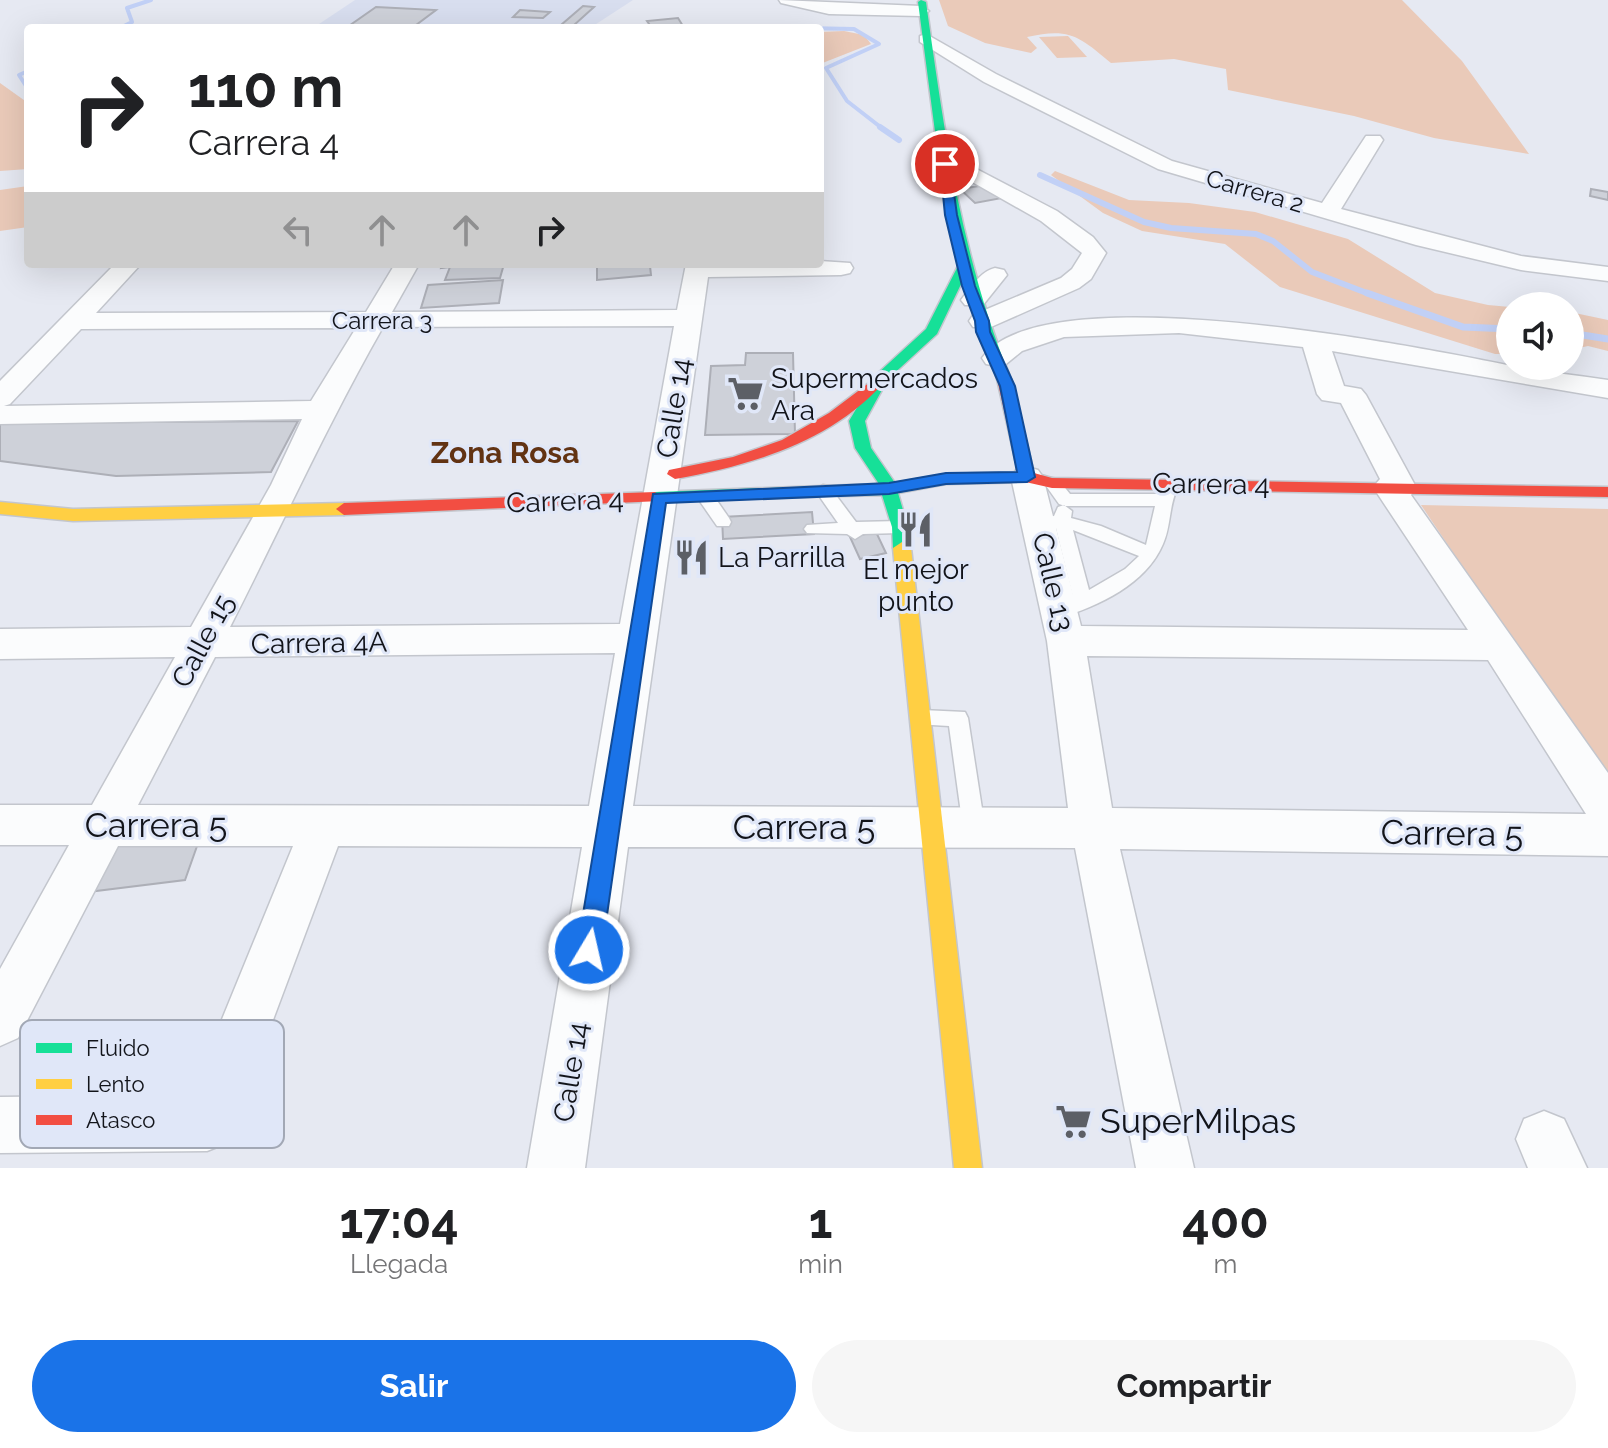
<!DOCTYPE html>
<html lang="es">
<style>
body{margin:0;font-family:Raleway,sans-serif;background:#f6f6f6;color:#202124;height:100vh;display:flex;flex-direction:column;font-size:30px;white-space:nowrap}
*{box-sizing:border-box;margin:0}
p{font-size:26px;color:#757577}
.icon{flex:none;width:44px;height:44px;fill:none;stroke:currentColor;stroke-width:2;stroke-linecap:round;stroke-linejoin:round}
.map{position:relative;height:1168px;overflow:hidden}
.panel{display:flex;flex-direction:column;background:#fff;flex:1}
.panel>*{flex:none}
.guide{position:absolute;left:24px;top:24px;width:800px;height:244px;border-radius:8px;box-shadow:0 8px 32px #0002;background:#fff;color:#202124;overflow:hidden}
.controls{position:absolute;left:1496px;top:292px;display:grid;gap:16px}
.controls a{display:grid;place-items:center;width:88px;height:88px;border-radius:50%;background:#fff;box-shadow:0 8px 32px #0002;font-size:40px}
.pin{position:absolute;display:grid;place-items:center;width:68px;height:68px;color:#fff;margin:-34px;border:4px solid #fff;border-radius:50%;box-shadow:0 2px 8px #0007}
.me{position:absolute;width:88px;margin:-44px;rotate:9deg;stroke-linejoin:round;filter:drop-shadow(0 0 6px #0008)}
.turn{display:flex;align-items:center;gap:28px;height:168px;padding:0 32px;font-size:36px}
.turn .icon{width:104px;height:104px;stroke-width:2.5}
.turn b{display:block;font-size:56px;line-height:68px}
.lanes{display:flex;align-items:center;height:76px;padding:0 32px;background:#0003;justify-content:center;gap:40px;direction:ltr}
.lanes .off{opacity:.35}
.eta{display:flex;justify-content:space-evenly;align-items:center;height:136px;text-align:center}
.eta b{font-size:48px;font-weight:700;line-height:56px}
.cta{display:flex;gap:16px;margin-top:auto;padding:16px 32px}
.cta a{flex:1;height:92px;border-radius:48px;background:#1a73e8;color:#fff;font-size:32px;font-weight:700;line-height:92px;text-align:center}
.cta a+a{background:#f6f6f6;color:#202124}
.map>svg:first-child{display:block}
.built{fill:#d8deef}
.green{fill:#eacab9}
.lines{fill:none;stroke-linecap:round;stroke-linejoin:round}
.stream-far2{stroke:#c1d0f6;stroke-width:4}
.stream-far1{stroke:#c1d0f6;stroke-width:6}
.stream{stroke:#c1d0f6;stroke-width:7}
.building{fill:#ced1d9;stroke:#adafb7;stroke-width:2}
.lane-casing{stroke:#c3c6cd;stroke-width:3}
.street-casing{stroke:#c3c6cd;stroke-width:3}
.fast-casing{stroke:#c3c6cd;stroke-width:3}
.slow-casing{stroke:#c3c6cd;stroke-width:3}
.jam-casing{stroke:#c3c6cd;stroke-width:3}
.lane{fill:#fbfcfd;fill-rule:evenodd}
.street{fill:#fbfcfd;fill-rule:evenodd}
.fast{fill:#16e098;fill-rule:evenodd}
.slow{fill:#ffcf43;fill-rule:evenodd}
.jam{fill:#f24e42;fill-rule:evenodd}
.route{fill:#1a73e8;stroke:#114b97;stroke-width:2}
.labels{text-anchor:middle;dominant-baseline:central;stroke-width:6;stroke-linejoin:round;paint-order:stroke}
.far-street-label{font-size:24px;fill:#12141a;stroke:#e0e7f8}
.poi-label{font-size:28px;fill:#12141a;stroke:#e0e7f8;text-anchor:start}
.street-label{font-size:28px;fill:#12141a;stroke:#e0e7f8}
.neighbourhood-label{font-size:30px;font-weight:bold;fill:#623313;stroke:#e0e7f8}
.near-street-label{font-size:34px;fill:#12141a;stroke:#e0e7f8}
.near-poi-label{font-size:34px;fill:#12141a;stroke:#e0e7f8;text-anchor:start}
.key{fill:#e0e7f8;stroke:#a2a8b5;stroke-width:2}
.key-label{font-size:22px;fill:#12141a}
</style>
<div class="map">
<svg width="1608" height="1168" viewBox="0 0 1608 1168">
<rect width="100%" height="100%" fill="#e6e9f2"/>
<path class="built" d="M355 0H633L590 28H313Z"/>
<g class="green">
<path d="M939 0H1402L1462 61 1529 154 1434 138 1354 116 1228 90 1226 69 1174 59 1111 63C1080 37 1070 27 1027 37L1037 48 1031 53 985 43 948 26Z"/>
<path d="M844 31 864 35 871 44 820 64V32Z"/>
<path d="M1068 36 1087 57 1057 58 1039 37Z"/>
<path d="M0 83 28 103V169L0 171Z"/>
<path d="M1055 171 1129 200 1189 203 1255 212 1348 239 1435 293 1488 305 1510 307V354H1495L1280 287 1225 244 1142 231 1103 213 1051 175Z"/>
<path d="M28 186V227L0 231V190Z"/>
<path d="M1570 312 1608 320V351L1588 346 1570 350Z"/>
<path d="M1421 505 1608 509V783Z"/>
</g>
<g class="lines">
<g class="stream-far2">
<path d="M120 28 132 22 127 8 151 0"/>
<path d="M803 28 854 29 879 44 826 68 847 101 883 129"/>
<path d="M28 71 19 75 28 89"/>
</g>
<g class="stream-far1">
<path d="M880 127 899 140"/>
<path d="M1040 175 1144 222 1171 228 1256 234 1273 241 1312 272 1372 295"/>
</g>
<g class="stream">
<path d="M1367 293 1463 327 1510 329"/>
<path d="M1570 333 1608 339"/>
</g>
</g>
<g class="building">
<path d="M583 6 594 7 573 26 561 25Z"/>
<path d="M376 7 436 10 412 28H346Z"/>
<path d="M520 10 550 12 543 18 513 17Z"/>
<path d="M678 18 683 26 652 28 647 21Z"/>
<path d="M986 185 1002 198 975 203 960 189Z"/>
<path d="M1591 189 1608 192V200L1590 196Z"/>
<path d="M442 264H504L500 278 445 280 450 267 441 268Z"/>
<path d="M597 264 650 266 651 275 597 280Z"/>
<path d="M503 280 499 303 421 308 428 285Z"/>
<path d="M746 353H793L795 434 705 435 711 366 745 365Z"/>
<path d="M298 421 271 472 116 476 0 461V423Z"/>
<path d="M812 512 814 534 723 539 722 517Z"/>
<path d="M876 532 886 553 860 559 850 537Z"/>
<path d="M202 832 185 880 88 892 109 842Z"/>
</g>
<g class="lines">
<defs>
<g id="lane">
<path d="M1052 478 1058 479 1070 494H1158L1163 485 1169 484 1177 489C1169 506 1171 526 1163 544 1146 584 1099 606 1059 618L1052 616 1050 611 1052 606 1073 597 1056 528 1033 527 1031 523 1033 519 1054 516 1058 507 1064 505 1072 511 1071 518 1101 526 1146 545 1155 506H1065L1059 504 1044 483ZM1073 530 1139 556 1125 569 1089 590Z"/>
<path d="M823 485 829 486 856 522 900 521 908 527 900 533 863 534 855 539 847 534 807 533 804 529 807 525 838 523 815 490Z"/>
<path d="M705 491 711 492 729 518 731 522 729 526H717L699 500 697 496 699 492Z"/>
<path d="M922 710 965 712 968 718 985 828 982 835 974 838 966 835 963 828 949 726 915 724 912 718 915 712Z"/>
</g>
<g id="street">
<path d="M779 0 921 6 929 11 921 16 829 14 781 3Z"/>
<path d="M926 34 996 74 1172 161 1322 203 1366 136H1380L1383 140 1341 209 1521 256 1608 267V281L1521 270 1416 245 1158 169 984 82 920 42V36Z"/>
<path d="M944 152 1057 211 1093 237 1106 253 1091 279 1079 288 991 327H973L969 321 973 315 1061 278 1072 269 1082 253 1041 221 937 162 934 158Z"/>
<path d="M820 261 850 263 853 268 850 273 841 275 708 277 633 806 1068 808 1047 641 1011 477 1016 470 1027 467 1038 470 1043 477 1081 626 1468 630 1373 487 1380 479 1341 403 1322 400 1317 394 1303 347 1179 333 1064 337 1022 351 1006 364 996 366 986 364 982 358C1042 272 1420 347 1512 366 1543 372 1576 375 1608 380V398L1332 351 1344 386 1361 389 1366 395 1416 487 1411 495 1608 773V856L1120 849 1194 1168H1136L1075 848 628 847 585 1168H527L582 847 338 846 227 1143 207 1151 0 1153V1097L191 1095 293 846H118L18 1038 0 1046V969L69 845H0V805H92L175 657 0 659V629L191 627 271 485 302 419 0 424V381L115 264H141L96 313 366 312 395 264H419L392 312 677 310 686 264H820ZM674 326 620 624 230 627C281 527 327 425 383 327ZM356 328 311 401 4 406 10 404 81 329ZM615 653 589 806 138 805 215 657ZM1087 656 1488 660 1586 814 1112 808Z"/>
<path d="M995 268 1004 270 1007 275 983 305H965L961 300C970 288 981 271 995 268Z"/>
<path d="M1544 1111 1564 1119 1587 1168H1528L1516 1139 1524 1119Z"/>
</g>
<path id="fast" d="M921 0 926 2C944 131 961 257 1011 379L1004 383 997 379 963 280 937 334 888 379 865 421 871 448 895 483 946 474 1027 472 1035 477 1027 482 946 484 898 493 908 527 911 548 902 554 893 548 892 527 882 495 649 501 647 497 655 492 879 484 855 448 849 421 877 374 926 329 959 264 937 147 918 2Z"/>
<g id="slow">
<path d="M0 502 73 509 344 503 352 509 344 515 73 521 0 514Z"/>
<path d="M902 542 911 548 982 1168H954L893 548Z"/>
</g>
<g id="jam">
<path d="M882 373 889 377C835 441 753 465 675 479L667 474 669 470 733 457 782 440 829 413Z"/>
<path d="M1004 375 1011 379 1034 473 1052 478 1608 487V497L1052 488 1021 481 1019 477 997 379Z"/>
<path d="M655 492 663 497 661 501 344 515 336 509 344 503Z"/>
</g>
</defs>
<use href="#lane" class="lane-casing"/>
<use href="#street" class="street-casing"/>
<use href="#fast" class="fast-casing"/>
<use href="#slow" class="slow-casing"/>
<use href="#jam" class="jam-casing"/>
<use href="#lane" class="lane"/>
<use href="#street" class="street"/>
<use href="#fast" class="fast"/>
<use href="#slow" class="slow"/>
<use href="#jam" class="jam"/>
</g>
<path class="route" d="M945 161 950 164 957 215 975 286 989 321 990 332 1015 386 1035 477 1027 482 946 484 889 494 666 503 602 950 598 959 589 963 581 959 577 950 653 494 889 483 946 473 1017 472 1000 386 976 332 975 321 962 286 945 215 940 164Z"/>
<defs>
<symbol id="supermarket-bare" viewBox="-9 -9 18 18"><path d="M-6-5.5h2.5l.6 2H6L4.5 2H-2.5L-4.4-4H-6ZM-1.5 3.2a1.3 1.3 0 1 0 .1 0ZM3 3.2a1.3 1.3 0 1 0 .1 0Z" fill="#5c5f66" stroke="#e0e7f8" stroke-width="2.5" paint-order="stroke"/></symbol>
<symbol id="restaurant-bare" viewBox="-9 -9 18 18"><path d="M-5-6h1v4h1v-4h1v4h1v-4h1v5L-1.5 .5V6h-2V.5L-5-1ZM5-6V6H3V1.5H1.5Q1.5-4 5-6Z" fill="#5c5f66" stroke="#e0e7f8" stroke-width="2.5" paint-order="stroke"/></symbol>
</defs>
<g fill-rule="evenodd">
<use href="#supermarket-bare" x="720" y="368" width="51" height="51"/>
<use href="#restaurant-bare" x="890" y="504" width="51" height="51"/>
<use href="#restaurant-bare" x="666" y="532" width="51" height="51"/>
<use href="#supermarket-bare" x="1048" y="1096" width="51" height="51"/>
</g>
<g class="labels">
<g class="far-street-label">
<text transform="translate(1255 191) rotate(16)">Carrera 2</text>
<text x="382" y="320">Carrera 3</text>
</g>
<g class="poi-label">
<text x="771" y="378">Supermercados<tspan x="771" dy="32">Ara</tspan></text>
<text x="718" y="557">La Parrilla</text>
<text x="916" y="569" text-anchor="middle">El mejor<tspan x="916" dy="32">punto</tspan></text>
</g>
<g class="street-label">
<text transform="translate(674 408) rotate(-81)">Calle 14</text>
<text transform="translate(1211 484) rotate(1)">Carrera 4</text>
<text transform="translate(565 501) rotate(-2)">Carrera 4</text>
<text transform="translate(1053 582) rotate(77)">Calle 13</text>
<text transform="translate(203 641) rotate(-62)">Calle 15</text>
<text transform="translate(319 643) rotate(-1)">Carrera 4A</text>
<text transform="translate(571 1072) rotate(-81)">Calle 14</text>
</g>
<g class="neighbourhood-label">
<text x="505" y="452">Zona Rosa</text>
</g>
<g class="near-street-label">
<text x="156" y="825">Carrera 5</text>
<text x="804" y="827">Carrera 5</text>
<text transform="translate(1452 833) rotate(1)">Carrera 5</text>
</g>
<g class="near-poi-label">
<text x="1100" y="1121">SuperMilpas</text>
</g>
</g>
<rect x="20" y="1020" width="264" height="128" rx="12" class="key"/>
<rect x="36" y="1043" width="36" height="10" fill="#16e098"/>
<rect x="36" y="1079" width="36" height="10" fill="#ffcf43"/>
<rect x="36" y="1115" width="36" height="10" fill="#f24e42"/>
<g class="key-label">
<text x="86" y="1056">Fluido</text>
<text x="86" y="1092">Lento</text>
<text x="86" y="1128">Atasco</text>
</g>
</svg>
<div class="controls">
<a><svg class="icon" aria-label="sound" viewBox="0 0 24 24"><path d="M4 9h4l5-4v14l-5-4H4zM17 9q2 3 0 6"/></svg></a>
</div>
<div class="pin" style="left:945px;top:164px;background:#d93025"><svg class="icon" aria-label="arrive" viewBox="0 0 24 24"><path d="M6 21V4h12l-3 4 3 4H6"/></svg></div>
<svg class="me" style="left:589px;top:950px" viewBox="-20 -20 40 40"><circle r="17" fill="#1a73e8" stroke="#fff" stroke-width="3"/><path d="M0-11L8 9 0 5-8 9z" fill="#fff"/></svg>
<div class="guide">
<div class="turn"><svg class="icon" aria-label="right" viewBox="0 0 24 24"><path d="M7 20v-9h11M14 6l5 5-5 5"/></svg><div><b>110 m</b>Carrera 4</div></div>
<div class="lanes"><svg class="icon off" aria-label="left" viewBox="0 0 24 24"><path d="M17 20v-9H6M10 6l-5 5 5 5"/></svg><svg class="icon off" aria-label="ahead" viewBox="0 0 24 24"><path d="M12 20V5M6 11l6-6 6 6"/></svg><svg class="icon off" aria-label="ahead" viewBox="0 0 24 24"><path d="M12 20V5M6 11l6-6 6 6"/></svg><svg class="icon" aria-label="right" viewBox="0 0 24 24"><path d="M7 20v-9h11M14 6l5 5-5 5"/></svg></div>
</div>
</div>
<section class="panel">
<div class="eta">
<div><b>17:04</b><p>Llegada</p></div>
<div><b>1</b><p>min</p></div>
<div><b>400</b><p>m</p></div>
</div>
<div class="cta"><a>Salir</a><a>Compartir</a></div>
</section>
